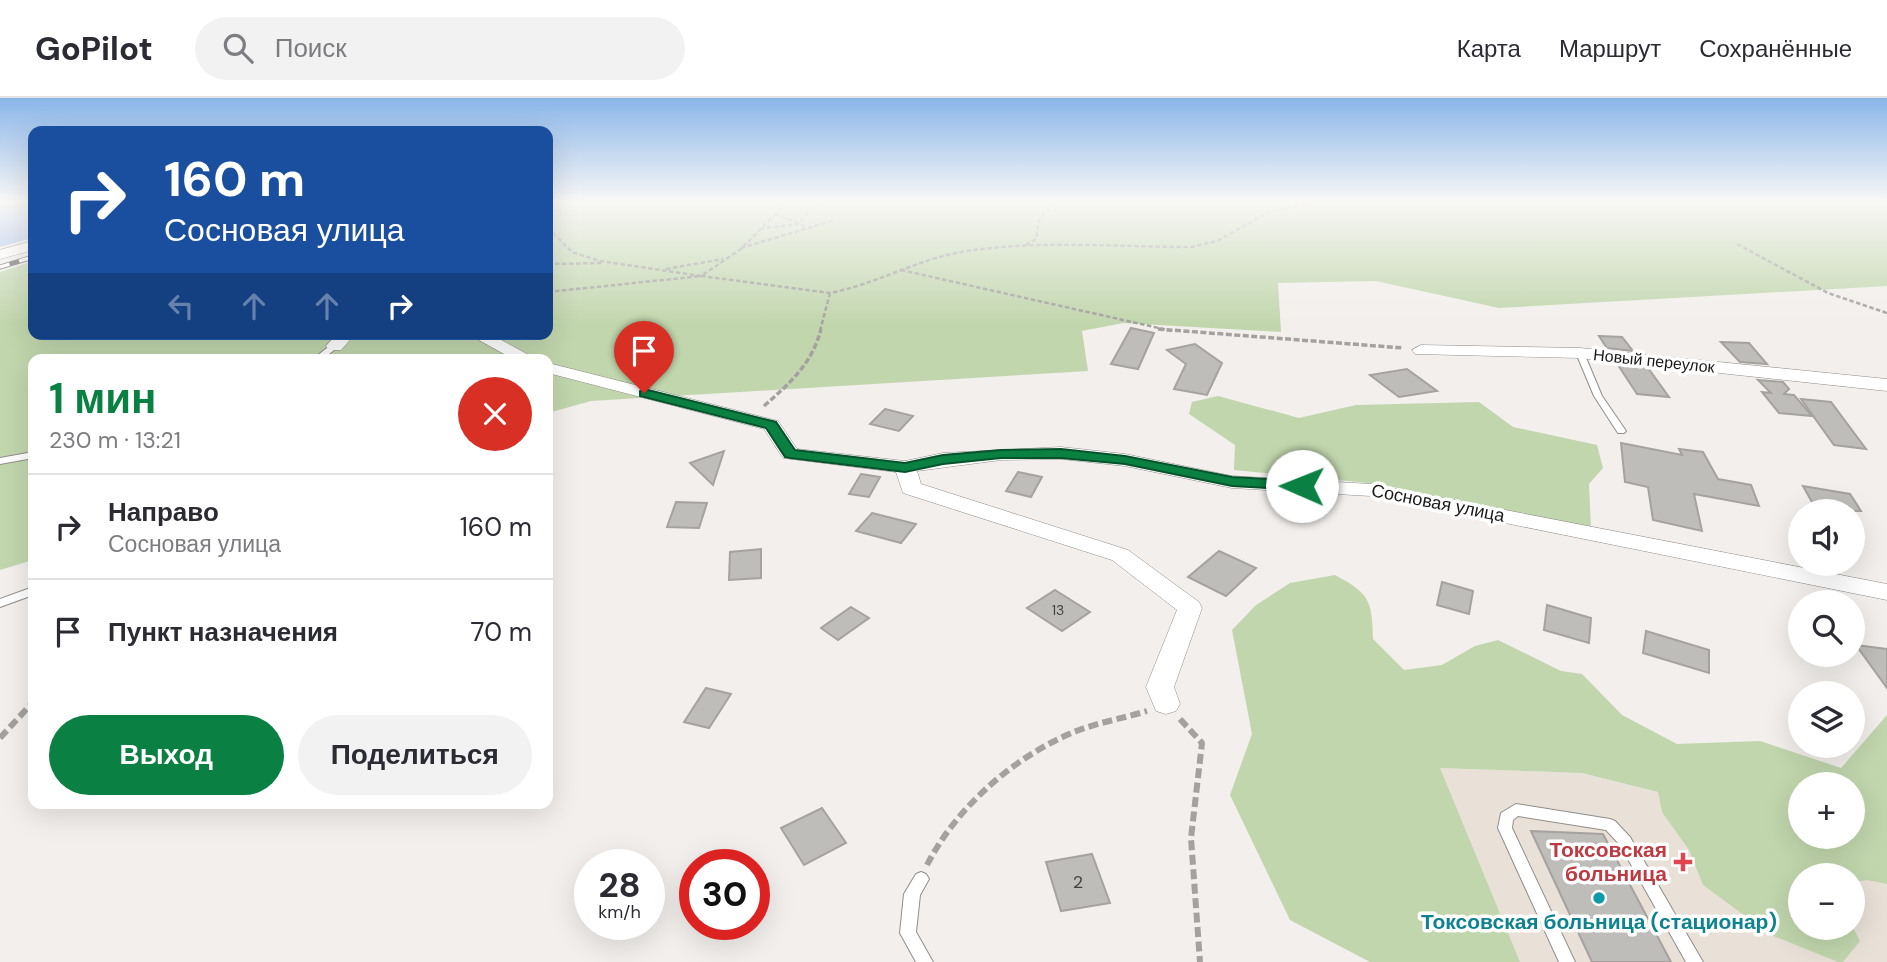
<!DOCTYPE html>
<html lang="ru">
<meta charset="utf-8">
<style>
body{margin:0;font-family:"DM Sans",sans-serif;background:#f2f2f3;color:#2b2b33;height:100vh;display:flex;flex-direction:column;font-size:26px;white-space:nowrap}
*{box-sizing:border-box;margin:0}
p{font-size:23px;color:#7c7c81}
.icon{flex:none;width:38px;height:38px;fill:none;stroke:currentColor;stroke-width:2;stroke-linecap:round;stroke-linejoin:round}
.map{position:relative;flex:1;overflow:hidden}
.details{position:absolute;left:28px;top:256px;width:525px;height:455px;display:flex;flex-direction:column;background:#fff;border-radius:14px;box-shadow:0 7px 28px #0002}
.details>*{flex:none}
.banner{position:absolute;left:28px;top:28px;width:525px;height:214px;border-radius:14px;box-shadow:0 7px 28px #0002;background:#1a4fa0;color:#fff;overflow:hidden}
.tools{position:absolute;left:1788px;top:401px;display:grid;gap:14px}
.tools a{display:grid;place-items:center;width:77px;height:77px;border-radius:50%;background:#fff;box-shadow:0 7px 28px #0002;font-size:35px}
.speed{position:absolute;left:574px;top:751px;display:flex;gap:14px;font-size:35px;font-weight:700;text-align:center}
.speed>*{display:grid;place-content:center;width:91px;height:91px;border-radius:50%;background:#fff;box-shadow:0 7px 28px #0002;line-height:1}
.speed small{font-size:18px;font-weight:400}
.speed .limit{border:10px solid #d22;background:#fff;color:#111}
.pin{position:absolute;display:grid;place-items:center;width:60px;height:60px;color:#fff;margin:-72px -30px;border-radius:50% 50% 50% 0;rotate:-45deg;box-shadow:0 0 7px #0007}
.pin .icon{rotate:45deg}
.me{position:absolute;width:77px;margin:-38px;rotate:271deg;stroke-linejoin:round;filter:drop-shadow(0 0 5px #0008)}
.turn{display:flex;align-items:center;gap:24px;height:147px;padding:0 21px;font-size:32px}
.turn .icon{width:91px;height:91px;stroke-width:2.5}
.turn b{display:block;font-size:49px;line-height:60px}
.lanes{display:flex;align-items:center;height:66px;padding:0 21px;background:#0003;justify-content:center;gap:35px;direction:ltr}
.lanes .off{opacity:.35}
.round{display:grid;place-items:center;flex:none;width:74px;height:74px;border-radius:37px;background:#f2f2f3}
.overview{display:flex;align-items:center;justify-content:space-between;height:119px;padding:0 21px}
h1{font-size:42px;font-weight:700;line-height:52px;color:#0b8043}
.action{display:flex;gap:14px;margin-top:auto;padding:14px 21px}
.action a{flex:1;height:80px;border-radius:42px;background:#0b8043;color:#fff;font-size:28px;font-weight:700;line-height:80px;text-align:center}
.action a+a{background:#f2f2f3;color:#2b2b33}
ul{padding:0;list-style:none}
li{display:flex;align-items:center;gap:21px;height:105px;padding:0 21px;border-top:2px solid #e1e1e2}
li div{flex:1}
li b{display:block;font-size:26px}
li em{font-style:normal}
header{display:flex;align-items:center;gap:42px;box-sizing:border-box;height:98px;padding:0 35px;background:#fff;border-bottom:2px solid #e1e1e2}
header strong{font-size:33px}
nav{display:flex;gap:38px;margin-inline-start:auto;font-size:24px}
.search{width:490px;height:63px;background:#f2f2f3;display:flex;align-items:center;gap:18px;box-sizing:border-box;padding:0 24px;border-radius:38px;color:#7c7c81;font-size:26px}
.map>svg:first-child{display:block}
.built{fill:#e9e1d8;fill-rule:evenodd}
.green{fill:#c1d6ad;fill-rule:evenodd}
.water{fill:#9dbaeb}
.building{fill:#bfbdb9;stroke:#a5a29f;stroke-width:2}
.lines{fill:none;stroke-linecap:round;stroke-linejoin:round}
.service-casing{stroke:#908d8a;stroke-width:2}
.minor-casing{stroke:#908d8a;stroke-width:1}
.path-far2{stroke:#a4a19f;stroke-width:2.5;stroke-dasharray:4.5 2.5;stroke-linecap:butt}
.path-far1{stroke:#a4a19f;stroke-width:3.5;stroke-dasharray:6 2.5;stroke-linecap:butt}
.path{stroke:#a4a19f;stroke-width:6;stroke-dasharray:10 4.5;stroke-linecap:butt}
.service{fill:#fff;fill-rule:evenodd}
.minor{fill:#fff;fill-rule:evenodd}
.rail-casing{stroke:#514f4e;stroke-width:5}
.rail{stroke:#fff;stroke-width:3.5;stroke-dasharray:10;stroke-linecap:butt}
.route{fill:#0b8043;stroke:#07532c;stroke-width:2}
.health-dot{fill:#e0444e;stroke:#fff;stroke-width:2.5}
.culture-dot{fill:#0f9aa8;stroke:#fff;stroke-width:2.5}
.labels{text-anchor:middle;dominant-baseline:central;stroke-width:7;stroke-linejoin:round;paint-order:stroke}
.number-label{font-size:14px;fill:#434240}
.far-street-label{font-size:16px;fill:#1a1918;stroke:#fff}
.street-label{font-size:18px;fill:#1a1918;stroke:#fff}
.near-number-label{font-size:18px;fill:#434240}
.near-health-label{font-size:21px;font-weight:bold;fill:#be3a42;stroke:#fff;text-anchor:end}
.near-culture-label{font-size:21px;font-weight:bold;fill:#0d838f;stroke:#fff}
</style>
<header>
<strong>GoPilot</strong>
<div class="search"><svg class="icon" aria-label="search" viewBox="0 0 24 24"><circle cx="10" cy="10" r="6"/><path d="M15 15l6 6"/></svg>Поиск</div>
<nav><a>Карта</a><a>Маршрут</a><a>Сохранённые</a></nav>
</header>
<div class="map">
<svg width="1887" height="864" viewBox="0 0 1887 864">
<rect width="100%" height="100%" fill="#f2efec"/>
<path class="built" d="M1439 670 1582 675 1801 730V738L1887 752V864H1520ZM1801 777H1853V830H1801Z"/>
<g class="green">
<path d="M548 105H1887V188L1499 210 1376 183 1278 185 1281 234 1123 225 1082 233 1088 273 591 303 548 315V261H33V462L0 472V174L33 163V236H548Z"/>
<path d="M1218 298 1299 320 1356 307 1479 304 1513 329 1597 347 1603 370 1589 386 1591 431 1379 386 1234 372 1235 347 1189 316 1192 304Z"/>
<path d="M1335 477C1370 496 1372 502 1373 541L1404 572 1442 567 1475 548 1498 542 1561 573 1582 576 1622 617 1677 646 1760 643 1841 670 1887 617V786L1867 782 1853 784V777H1801V830H1853L1860 843 1843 864H1838L1771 837 1703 787 1689 752 1662 714 1658 694 1582 675 1440 670 1520 864H1370L1290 822 1230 697 1252 636 1232 532 1256 507 1290 485ZM1801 686H1853V738H1801Z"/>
</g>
<path class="water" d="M0 105H33V140L0 149Z"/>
<g class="building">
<path d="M1131 230 1154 235 1138 271 1111 266Z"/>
<path d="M1599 238 1622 239 1633 253 1607 250Z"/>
<path d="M1721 244 1749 245 1767 266 1740 264Z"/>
<path d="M1195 246 1222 265 1207 297 1174 291 1186 266 1167 252Z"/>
<path d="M1618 267 1648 270 1669 299 1637 296Z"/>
<path d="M1407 271 1437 293 1399 299 1370 277Z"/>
<path d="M1758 282 1783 284 1789 291 1784 296 1794 297 1812 318 1779 315 1762 294 1771 295Z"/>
<path d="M1801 301 1831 304 1866 351 1834 347Z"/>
<path d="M885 311 913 318 899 333 870 326Z"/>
<path d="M1621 345 1682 357 1679 351 1703 354 1718 381 1751 387 1759 408 1694 396 1702 433 1653 422 1648 389 1625 384Z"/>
<path d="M724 353 713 387 690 365Z"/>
<path d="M1018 374 1042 379 1031 399 1006 393Z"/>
<path d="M861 376 880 379 869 399 849 396Z"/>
<path d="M1803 388 1850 396 1861 413H1817Z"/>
<path d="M676 404 707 405 699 430 667 429Z"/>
<path d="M872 415 916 426 901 445 856 433Z"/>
<path d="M761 451V480L729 482 730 454Z"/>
<path d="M1219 453 1256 470 1226 498 1188 479Z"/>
<path d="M1442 484 1473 493 1469 516 1437 507Z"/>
<path d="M1055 492 1090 514 1062 533 1027 510Z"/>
<path d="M1547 507 1591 520 1589 545 1544 532Z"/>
<path d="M851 509 869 520 838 542 821 530Z"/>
<path d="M1646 533 1709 552V575L1643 555Z"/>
<path d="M1856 547 1887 551V590Z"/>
<path d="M706 590 731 596 709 630 684 624Z"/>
<path d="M822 710 846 745 804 767 781 730Z"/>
<path d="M1531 733 1603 736 1671 864H1592Z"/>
<path d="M1092 756 1110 805 1061 813 1046 764Z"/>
</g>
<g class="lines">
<defs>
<g id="service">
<path d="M332 246H338L339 248 323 261H313Z"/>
<path d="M1577 253H1580L1584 255 1602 298 1626 333 1624 335H1618L1594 298 1576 255Z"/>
<path d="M33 354V360L0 366V360Z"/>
<path d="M33 489V497L0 509V501Z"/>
<path d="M1516 706 1610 721 1615 723 1630 739 1703 864H1686L1620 747 1606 732 1518 718 1513 722 1512 730 1575 864H1559L1498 730 1501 715Z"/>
<path d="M921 774 926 776 929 781 920 797 916 834 933 864H916L900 835 904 796 916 776Z"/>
</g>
<g id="minor">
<path d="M33 143V152L0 161V152Z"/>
<path d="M337 236H355L341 252H329L326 248Z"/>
<path d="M468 236H490L536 261H513Z"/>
<path d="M1421 247 1580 250 1887 281V293L1580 260 1415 256 1412 252Z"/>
<path d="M548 265 778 323 797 351 905 363 943 355 1061 349 1125 356 1232 378 1371 386 1887 486V502L1371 398 1232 390 1125 368 1061 361 1001 362 917 373 921 386 1128 452 1199 504 1202 510 1174 589 1180 606 1176 613 1166 616 1156 613 1146 589 1177 512 1112 462 903 395 896 374 783 360 764 331 548 275Z"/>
</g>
</defs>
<use href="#service" class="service-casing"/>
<use href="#minor" class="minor-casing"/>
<g class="path-far2">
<path d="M548 111 555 105"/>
<path d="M775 116 807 129"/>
<path d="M548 130 572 154 600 163 701 178 741 151 786 105"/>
<path d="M760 131 797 126 818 105"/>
<path d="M1737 146 1828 195 1887 215"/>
<path d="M1026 147 1036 141 1039 122 1055 105"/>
<path d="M741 150 835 122"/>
<path d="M548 166 603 165"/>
<path d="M666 171 723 161"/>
<path d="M901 172 1172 233"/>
<path d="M548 194 701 178 830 195C877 186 919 160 967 153 1040 142 1118 149 1191 149L1217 143 1271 113 1310 105"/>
<path d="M820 233 830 195"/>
</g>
<g class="path-far1">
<path d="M1158 231 1403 250"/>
<path d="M764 308C790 285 812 266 821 231"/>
</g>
<g class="path">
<path d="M1180 621 1202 645 1191 740 1200 864"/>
<path d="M0 640 33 604"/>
<path d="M927 767C957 708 1017 656 1079 632 1101 624 1124 620 1147 613"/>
</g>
<use href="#service" class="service"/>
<use href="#minor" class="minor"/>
<defs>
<path id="rail" d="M0 169 33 159"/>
</defs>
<use href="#rail" class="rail-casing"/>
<use href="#rail" class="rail"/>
</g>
<linearGradient id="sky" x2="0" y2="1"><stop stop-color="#8ab6e9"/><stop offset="0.46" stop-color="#f9f8f6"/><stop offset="1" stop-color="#f9f8f6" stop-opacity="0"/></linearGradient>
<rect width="1887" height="226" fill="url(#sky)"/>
<path class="route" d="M644 291 776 324 795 352 905 365 943 357 1001 352 1061 351 1125 358 1232 379 1302 383 1310 388 1302 392 1232 388 1125 366 1061 360H1001L943 366 905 374 790 360 785 359 766 330 640 298V293Z"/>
<path class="health-dot" d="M1679.5 753.5h7v7h7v7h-7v7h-7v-7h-7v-7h7z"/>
<circle class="culture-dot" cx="1599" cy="800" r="7"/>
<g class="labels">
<g class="number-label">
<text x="1058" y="512">13</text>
</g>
<g class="far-street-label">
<text transform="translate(1654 263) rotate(6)">Новый переулок</text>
</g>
<g class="street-label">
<text transform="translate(1438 405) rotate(11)">Сосновая улица</text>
</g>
<g class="near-number-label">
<text x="1078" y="784">2</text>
</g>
<g class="near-health-label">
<text x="1667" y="752">Токсовская<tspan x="1667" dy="24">больница</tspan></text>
</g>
<g class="near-culture-label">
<text x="1599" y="824">Токсовская больница (стационар)</text>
</g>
</g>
</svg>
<div class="tools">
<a><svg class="icon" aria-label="sound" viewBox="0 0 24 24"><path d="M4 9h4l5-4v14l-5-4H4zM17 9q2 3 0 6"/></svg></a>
<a><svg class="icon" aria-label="search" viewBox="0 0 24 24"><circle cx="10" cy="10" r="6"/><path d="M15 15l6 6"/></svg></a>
<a><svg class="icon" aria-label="layers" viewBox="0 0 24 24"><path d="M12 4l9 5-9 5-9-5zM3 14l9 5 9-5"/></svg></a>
<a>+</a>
<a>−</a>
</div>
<div class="speed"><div>28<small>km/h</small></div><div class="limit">30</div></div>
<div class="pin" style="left:644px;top:295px;background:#d93025"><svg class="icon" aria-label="arrive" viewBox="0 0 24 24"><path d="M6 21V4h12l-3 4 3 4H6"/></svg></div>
<svg class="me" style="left:1302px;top:388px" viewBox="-20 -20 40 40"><circle r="19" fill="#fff"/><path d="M0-13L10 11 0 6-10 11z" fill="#0b8043"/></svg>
<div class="banner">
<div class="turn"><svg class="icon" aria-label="right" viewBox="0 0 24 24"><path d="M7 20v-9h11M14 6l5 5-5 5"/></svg><div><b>160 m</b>Сосновая улица</div></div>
<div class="lanes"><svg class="icon off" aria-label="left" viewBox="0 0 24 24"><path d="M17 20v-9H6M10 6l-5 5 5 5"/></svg><svg class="icon off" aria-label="ahead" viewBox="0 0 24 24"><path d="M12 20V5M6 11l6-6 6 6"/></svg><svg class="icon off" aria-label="ahead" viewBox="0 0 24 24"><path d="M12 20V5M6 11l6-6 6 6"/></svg><svg class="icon" aria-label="right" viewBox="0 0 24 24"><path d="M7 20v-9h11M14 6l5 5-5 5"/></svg></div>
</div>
<section class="details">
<div class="overview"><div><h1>1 мин</h1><p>230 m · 13:21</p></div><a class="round" style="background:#d93025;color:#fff"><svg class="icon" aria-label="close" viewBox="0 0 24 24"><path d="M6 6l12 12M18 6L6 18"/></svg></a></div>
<ul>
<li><svg class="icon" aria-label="right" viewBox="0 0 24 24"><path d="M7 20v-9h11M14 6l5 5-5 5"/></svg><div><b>Направо</b><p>Сосновая улица</p></div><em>160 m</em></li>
<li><svg class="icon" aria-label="arrive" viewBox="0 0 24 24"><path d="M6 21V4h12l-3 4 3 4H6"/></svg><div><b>Пункт назначения</b></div><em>70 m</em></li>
</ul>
<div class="action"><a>Выход</a><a>Поделиться</a></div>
</section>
</div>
